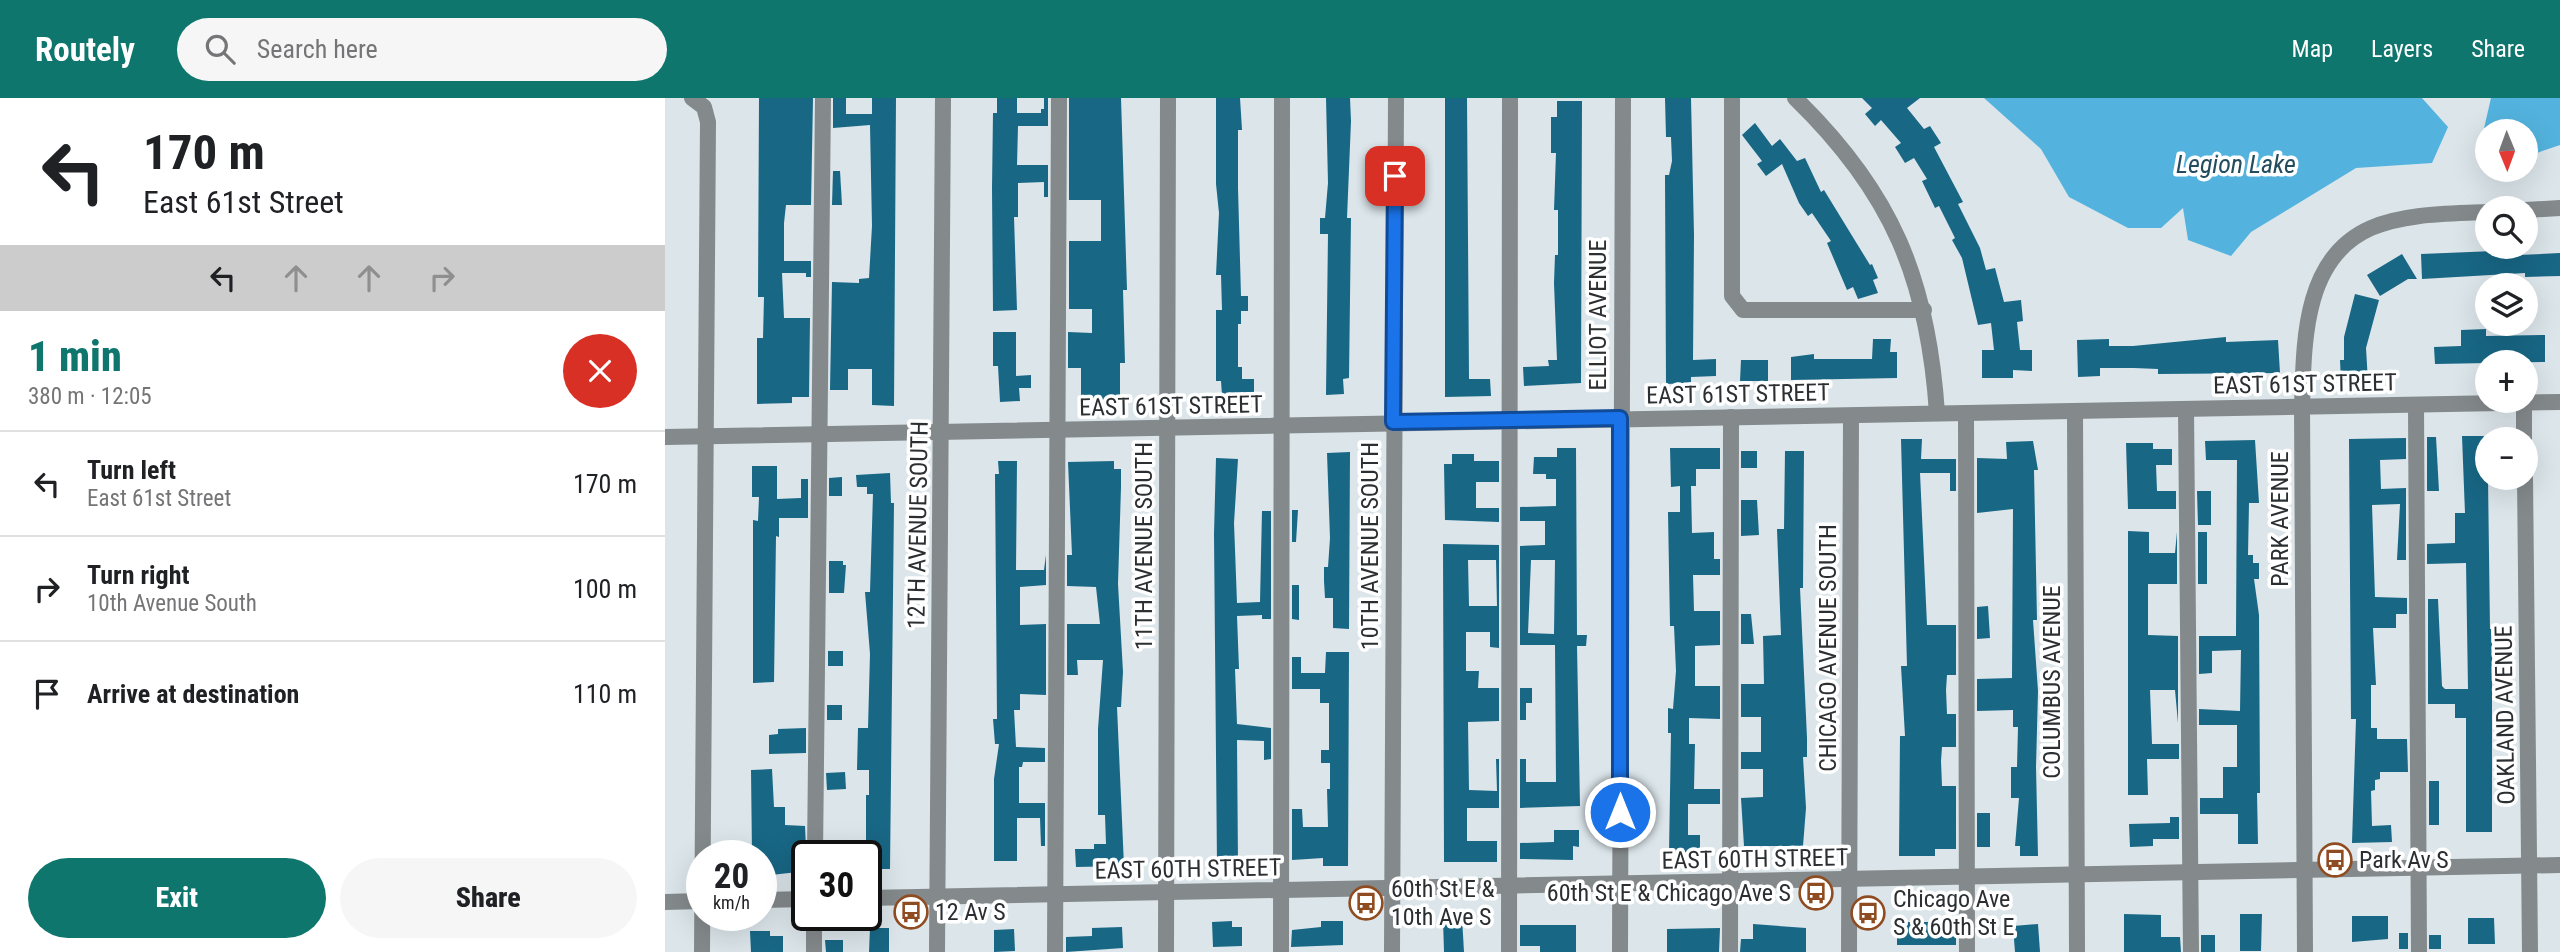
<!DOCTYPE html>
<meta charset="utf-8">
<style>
body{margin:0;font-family:"Roboto Condensed",sans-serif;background:#f6f6f6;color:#202124;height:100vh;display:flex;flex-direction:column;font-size:26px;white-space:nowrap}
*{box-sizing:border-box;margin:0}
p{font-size:23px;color:#757577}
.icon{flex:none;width:38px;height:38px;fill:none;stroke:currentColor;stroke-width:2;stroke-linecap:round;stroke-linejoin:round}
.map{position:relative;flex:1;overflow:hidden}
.details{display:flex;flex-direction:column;background:#fff;width:665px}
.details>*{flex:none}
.guide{background:#fff;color:#202124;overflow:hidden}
.needle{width:46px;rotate:179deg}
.controls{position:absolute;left:1810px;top:21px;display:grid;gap:14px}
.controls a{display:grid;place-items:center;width:63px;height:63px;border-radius:50%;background:#fff;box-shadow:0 7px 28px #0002;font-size:35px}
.speed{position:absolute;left:21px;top:742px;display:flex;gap:14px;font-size:35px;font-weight:700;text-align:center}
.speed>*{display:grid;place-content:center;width:91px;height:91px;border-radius:50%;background:#fff;box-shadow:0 7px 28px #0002;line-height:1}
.speed small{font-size:18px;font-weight:400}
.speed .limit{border:4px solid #111;border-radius:10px;background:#fff;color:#111}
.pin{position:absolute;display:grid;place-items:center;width:60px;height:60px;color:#fff;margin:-30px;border-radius:14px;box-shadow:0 4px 10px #0006}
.me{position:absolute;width:77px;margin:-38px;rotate:0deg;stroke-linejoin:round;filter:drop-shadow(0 0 5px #0008)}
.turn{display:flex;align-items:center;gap:24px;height:147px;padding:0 28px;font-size:32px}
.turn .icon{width:91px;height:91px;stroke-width:2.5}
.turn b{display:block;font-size:49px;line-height:60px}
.lanes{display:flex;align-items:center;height:66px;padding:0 28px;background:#0003;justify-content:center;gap:35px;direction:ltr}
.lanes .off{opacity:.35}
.round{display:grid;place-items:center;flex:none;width:74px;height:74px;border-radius:37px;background:#f6f6f6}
.overview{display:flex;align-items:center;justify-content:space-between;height:119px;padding:0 28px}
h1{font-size:42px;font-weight:800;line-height:52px;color:#0f766e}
.cta{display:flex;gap:14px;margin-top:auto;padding:14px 28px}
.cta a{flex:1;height:80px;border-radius:42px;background:#0f766e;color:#fff;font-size:28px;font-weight:800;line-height:80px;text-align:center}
.cta a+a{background:#f6f6f6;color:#202124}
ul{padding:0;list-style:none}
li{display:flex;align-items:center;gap:21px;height:105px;padding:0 28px;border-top:2px solid #e0e0e0}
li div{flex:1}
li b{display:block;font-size:26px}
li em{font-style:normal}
header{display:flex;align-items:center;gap:42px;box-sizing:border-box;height:98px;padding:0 35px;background:#0f766e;color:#fff}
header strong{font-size:33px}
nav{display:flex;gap:38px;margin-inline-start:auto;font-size:24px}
.search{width:490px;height:63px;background:#f6f6f6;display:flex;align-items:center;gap:18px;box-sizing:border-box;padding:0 24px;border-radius:38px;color:#757577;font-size:26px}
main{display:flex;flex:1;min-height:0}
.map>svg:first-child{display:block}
.water{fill:#53b3de}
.building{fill:#186785;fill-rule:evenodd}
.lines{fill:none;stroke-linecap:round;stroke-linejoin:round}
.minor{stroke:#84898b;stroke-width:16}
.route-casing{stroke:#114b97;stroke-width:18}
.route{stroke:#1a73e8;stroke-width:12}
.labels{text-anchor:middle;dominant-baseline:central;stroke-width:7;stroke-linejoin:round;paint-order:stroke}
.street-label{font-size:24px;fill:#2b2f31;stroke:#fff}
.poi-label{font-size:24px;fill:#2b2f31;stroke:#fff;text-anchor:start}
.water-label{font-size:26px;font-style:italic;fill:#234c5f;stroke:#fff}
</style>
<header>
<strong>Routely</strong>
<div class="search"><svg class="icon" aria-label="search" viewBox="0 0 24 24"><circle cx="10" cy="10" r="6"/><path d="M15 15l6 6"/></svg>Search here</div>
<nav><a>Map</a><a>Layers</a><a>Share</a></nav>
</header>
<main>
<section class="details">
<div class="guide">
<div class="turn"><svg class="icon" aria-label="left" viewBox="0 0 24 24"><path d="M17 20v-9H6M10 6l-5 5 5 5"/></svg><div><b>170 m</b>East 61st Street</div></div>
<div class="lanes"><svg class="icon" aria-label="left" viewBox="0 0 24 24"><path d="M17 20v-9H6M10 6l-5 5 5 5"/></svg><svg class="icon off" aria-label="ahead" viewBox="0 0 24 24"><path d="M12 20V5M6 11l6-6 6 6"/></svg><svg class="icon off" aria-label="ahead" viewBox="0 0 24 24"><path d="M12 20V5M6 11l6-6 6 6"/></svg><svg class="icon off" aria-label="right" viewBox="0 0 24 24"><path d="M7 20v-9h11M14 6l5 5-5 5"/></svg></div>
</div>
<div class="overview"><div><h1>1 min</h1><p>380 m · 12:05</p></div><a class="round" style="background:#d93025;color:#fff"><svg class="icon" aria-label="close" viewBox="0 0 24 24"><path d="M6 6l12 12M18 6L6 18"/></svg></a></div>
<ul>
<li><svg class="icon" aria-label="left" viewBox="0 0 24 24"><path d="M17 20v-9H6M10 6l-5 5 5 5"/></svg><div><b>Turn left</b><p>East 61st Street</p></div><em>170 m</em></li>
<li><svg class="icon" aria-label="right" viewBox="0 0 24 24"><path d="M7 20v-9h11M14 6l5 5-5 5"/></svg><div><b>Turn right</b><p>10th Avenue South</p></div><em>100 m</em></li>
<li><svg class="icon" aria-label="arrive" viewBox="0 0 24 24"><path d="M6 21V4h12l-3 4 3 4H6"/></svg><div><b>Arrive at destination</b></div><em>110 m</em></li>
</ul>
<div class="cta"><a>Exit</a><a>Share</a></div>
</section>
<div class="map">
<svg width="1895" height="854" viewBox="0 0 1895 854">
<rect width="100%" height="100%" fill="#dbe5ea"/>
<g class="water">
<path d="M1319 0H1757L1783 29 1767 65 1691 70 1586 134 1566 158 1523 142 1518 110 1496 130H1463L1404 99 1376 51Z"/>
<path d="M1826 0H1895V47L1860 59V33H1822L1820 66 1814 52Z"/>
</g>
<g class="building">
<path d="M94 0H148L146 107H121L119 125V163H146V179H141V175H117L119 220H145L144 299H127V305L92 306V240H98L99 199H93Z"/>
<path d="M168 0H181V16H207V0H231L229 308 207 307V271H183V292H165L167 184 194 185V181L204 180 207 128 205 27 168 30Z"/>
<path d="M332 0H352V15H376V11H379V0H383V28H353L352 67H383V99H379V84L353 85V119H349L352 212 328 213 327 90 328 15H332Z"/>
<path d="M404 0H456L462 192H458L460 265H455V306H416V270H403V234L427 235V211H404V143H436V102H404Z"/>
<path d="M551 0H575L577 32H573V90L576 198H583V213H576V226H573V269H577V281H589V297H557L556 283H551V212H557L556 177H551L554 115 551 86Z"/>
<path d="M661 0H685L686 23 682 120H686L684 280 678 281 679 296 661 297 663 136H655V120H660L663 85Z"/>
<path d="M780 0H802L804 281H825L826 298 780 299Z"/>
<path d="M1000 0H1026L1029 137 1028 262 1051 261V278L1026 279V285L1001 286 1000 77H1004L1007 63 1006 39H1001Z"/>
<path d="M1197 0H1255L1242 10 1259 31 1265 28 1276 45 1269 49 1298 104 1293 106 1315 150 1321 172 1330 170 1339 204 1356 202 1358 223 1352 224 1355 252H1367V273L1348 272V280H1317V252H1329L1326 225 1313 227 1297 160 1287 142 1290 140 1274 108 1270 110 1257 83 1262 81 1249 60 1240 65 1230 49 1236 45 1216 22 1210 28 1200 16 1207 10Z"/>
<path d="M892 3H917L916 285 859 288 858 269 884 268 883 262H892L889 185 890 157H893V112H889L891 55H886V19H892Z"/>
<path d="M1090 25 1107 48 1115 41 1132 63 1140 60 1156 94 1159 92 1205 167 1207 166 1213 180 1208 182 1213 195 1193 201 1188 189 1182 192 1162 145 1166 143 1147 115 1143 118 1134 105 1117 66 1101 78 1092 66 1097 63 1077 37Z"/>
<path d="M168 73H175L177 107H167Z"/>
<path d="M1854 152V157L1895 155V178L1860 179V175L1757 181 1756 156Z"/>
<path d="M1737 156 1752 181H1743L1715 198 1702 177Z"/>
<path d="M1690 196 1714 202 1701 250 1703 284 1676 285 1675 262H1679V239Z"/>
<path d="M1821 231V238L1880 237V264L1770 266 1769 249 1796 248V232Z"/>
<path d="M328 234H351V278L366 277V290H354L355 303 335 304 333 268H328Z"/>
<path d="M1561 239V244L1613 242 1615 275 1493 276V271L1469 270H1435V278L1413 279 1412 242 1444 241V248H1468Z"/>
<path d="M1208 241H1226L1225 254H1232V280L1126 282V259L1149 256V261H1207Z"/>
<path d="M1076 262H1103V283H1075Z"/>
<path d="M1797 338H1822V356H1818L1819 380H1823L1825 531H1827V734H1801V620H1790V606H1763V501H1773L1777 588 1780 591H1803L1801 465 1762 466V446L1790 445V415H1800Z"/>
<path d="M1762 339H1771L1774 393H1762Z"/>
<path d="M1741 340V361L1715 362 1716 391 1741 390V462H1732L1735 406 1707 407 1710 499 1742 500V516H1731V530H1708L1711 587H1706V630H1712V641H1742L1743 674H1715V681L1710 682V692L1706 693 1707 728 1726 727 1727 744 1687 745 1691 621H1686L1684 341Z"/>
<path d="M1236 341H1257L1256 361H1291V393H1285V375H1255L1262 527H1291V577H1282L1281 592 1282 616H1291V649H1277L1276 663 1277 688H1291V751H1270V758H1234L1235 638H1240L1236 568H1242Z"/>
<path d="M1590 342 1594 405H1584L1583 457H1588V465H1594V481H1589L1594 517 1595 695H1592L1593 746H1573V716H1535V700H1558V669H1572V627H1534V611L1575 613 1576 552 1547 553V575L1534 576V538H1571L1572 362H1541L1540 343Z"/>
<path d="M1368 343 1373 372H1369L1372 522H1368L1373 593 1371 669 1373 758H1355V748H1350L1354 700H1346V669H1352L1353 629H1348V612L1312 613V581L1347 580 1348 411 1312 415V360L1342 361 1341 344Z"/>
<path d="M1461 345H1488V351H1507V367H1491L1492 393H1511V411H1463Z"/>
<path d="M892 350H911L912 537H922L921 548H912L915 708 855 710V661H861V684H891L890 547H855V448L880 447V423H855V409L891 408V381H881V376H868L869 359H892ZM866 462H890L889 536 863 535Z"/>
<path d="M1005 350H1055V371H1031V388H1026L1027 435 1049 434V461H1055V477H1028L1029 513H1055V547L1030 548V588H1055V621L1024 620V646H1030L1029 691H1055V706H1023V737H1035V754L1004 755 1006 635H1003V610L1008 611 1011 573 1009 528H1005L1003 414H1015V388L1006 389Z"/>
<rect x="1076" y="353" width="16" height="17"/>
<path d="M1120 353H1139L1138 490H1135L1142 640V659H1138L1141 710 1138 748H1079L1076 700 1098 699V671H1076V654H1096V619H1076V586H1099L1098 538 1116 537 1112 431H1119Z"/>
<path d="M685 354 684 531 668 530V500H660L659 483V469H663L665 440 662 355Z"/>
<path d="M787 356H809V363H834V384H811V410H834V424L780 422 779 366H787Z"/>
<path d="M551 360 573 361 569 425 572 505 595 504 597 413H606V521H597V517L572 518 574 571H570L572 626 606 630V661L599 662V643L572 642 573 766 552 767 549 436Z"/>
<path d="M333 363H352L351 472H379L381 457V487L355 489V527L381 526V597L355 596V612H349L351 649 380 650V664H358L357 669H354V705H380V748H376L375 720H352V763H329V681L334 646H330L328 621H332L330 376H334Z"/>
<path d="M449 363V371H456V389L453 486 458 574 456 609H452L459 768 411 769 410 751H429V746H441L440 717H433V631L438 562H412L413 577H402V526H435L431 489 402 488V457H407L403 364Z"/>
<path d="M87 368H112V401L136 400V381H143V420H114V439L111 438 109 584 88 585V422L93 423 94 399H87Z"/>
<path d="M225 375 226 405H229L225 771H201V697H204V672H192L193 630H203L205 556 200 494H205L208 396H202V389H192L191 377Z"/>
<path d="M177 379V398H164V380Z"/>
<path d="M1532 393H1546V427H1533Z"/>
<path d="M1076 402H1092L1094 437 1076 438Z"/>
<path d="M627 412H633L631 444H627Z"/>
<path d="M1463 433 1484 434V455H1510L1512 434V486H1483V537L1513 538V625L1510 592H1485L1487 646H1514V661H1482L1483 697H1463Z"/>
<rect x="1533" y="434" width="9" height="52"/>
<path d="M778 446 834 447V550L825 549V534H801V573H814L813 590H834V623L803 624 804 692 832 693 831 661H834V710H802V743H832V764H779ZM803 462H831L832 508H804Z"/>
<path d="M164 463H178V467H181L179 495H164Z"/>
<path d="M627 487H634V522L627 521Z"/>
<path d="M1323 508 1325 540 1312 541V509Z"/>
<path d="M1076 516H1086L1089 546H1076Z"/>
<rect x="163" y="553" width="15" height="15"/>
<path d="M661 554H684L683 768H658V760L627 762V711H637L638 729H663L662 691H665V665H656V652H664V605H655V591H627V559H636V575H660Z"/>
<path d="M855 590H867V605H861V622H855Z"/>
<rect x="162" y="607" width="15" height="15"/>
<path d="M141 630V655L104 656V637L113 636V631Z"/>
<path d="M107 671 109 709H120V727L140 728 142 773 96 778V758H87L86 672Z"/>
<path d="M180 674 181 691 162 692 161 675Z"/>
<rect x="1764" y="683" width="10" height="44"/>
<rect x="1312" y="715" width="13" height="34"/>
<path d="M1505 719H1514V741H1488V748L1465 749 1464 726 1505 725Z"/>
<path d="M889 732H914V749L908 748V762L855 761V745L889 744Z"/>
<path d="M1459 816 1496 817V839H1515L1516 854H1459Z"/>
<path d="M1575 816H1597L1596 853H1575Z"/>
<path d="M1687 818H1723V841L1687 844Z"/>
<path d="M797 820 799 854H779L778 821Z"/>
<path d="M1803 820H1829L1830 846H1803Z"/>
<path d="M567 823V829H577V848L548 849 547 824Z"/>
<path d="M656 823H678V847L626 849 627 832 656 829Z"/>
<rect x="1232" y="824" width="59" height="23"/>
<path d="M1088 826 1141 830V854H1075L1076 841H1088Z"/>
<path d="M1373 826 1375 854H1350L1348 828Z"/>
<path d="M855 827H911V854H875V848H855Z"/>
<path d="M457 829 458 850 401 854V839L427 838V830Z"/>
<path d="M205 830H224V854H204Z"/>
<path d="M1055 830 1054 854H1002V831Z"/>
<path d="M349 831 350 853 329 854V832Z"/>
<path d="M85 833H105V838H118V854H86Z"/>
<rect x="1734" y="835" width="9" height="16"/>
<rect x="1536" y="837" width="14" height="17"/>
<rect x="1764" y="837" width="12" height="14"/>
<path d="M160 842H178V854H161Z"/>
</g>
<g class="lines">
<g class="minor">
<path d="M27 0 39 9 43 24 37 854"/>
<path d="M1067 0V198L1078 212H1259"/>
<path d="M1130 0C1227 94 1263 181 1272 315"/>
<path d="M1860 112 1895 110"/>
<path d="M1859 305V341"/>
<path d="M1751 307 1754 854"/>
<path d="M1521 311 1526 854"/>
<path d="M1410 314 1412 854"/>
<path d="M1301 315 1302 854"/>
<path d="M0 339 1895 304"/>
<path d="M1860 380 1865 854"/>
<path d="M150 758 158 0"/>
<path d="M201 800 1895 767"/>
<path d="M96 802 142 801"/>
<path d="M0 804 37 803"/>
<path d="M149 817V854"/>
<path d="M272 854 278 0"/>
<path d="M390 854 394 0"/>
<path d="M501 854 503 0"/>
<path d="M616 854 617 0"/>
<path d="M727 854 731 0"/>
<path d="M844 854 845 0"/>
<path d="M955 854 958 0"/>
<path d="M1065 854 1066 319"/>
<path d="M1184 854 1186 318"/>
<path d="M1640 854 1637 309C1639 247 1637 160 1706 130 1741 115 1784 116 1822 114"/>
</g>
</g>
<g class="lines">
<defs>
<path id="route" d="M730 78 728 324 955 320V714"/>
</defs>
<use href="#route" class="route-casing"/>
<use href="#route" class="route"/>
</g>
<defs>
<symbol id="bus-ring" viewBox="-11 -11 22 22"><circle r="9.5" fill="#fff" stroke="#904c21" stroke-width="1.5"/><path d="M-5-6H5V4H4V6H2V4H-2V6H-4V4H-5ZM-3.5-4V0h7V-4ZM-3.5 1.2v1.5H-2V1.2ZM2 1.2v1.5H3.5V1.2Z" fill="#904c21"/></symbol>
</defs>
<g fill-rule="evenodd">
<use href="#bus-ring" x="1651" y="743" width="38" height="38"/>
<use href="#bus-ring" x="1132" y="776" width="38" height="38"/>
<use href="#bus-ring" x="682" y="786" width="38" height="38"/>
<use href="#bus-ring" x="227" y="795" width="38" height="38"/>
<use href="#bus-ring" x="1184" y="796" width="38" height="38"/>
</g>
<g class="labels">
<g class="street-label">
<text transform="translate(933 217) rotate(-90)">ELLIOT AVENUE</text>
<text transform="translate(1640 286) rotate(-1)">EAST 61ST STREET</text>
<text transform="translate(1073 296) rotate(-1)">EAST 61ST STREET</text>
<text transform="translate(506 308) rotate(-1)">EAST 61ST STREET</text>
<text transform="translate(1615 421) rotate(-90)">PARK AVENUE</text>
<text transform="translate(253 427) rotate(-89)">12TH AVENUE SOUTH</text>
<text transform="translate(479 448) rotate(-90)">11TH AVENUE SOUTH</text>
<text transform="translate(705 448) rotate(-90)">10TH AVENUE SOUTH</text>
<text transform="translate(1163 550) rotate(-90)">CHICAGO AVENUE SOUTH</text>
<text transform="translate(1387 584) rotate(-90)">COLUMBUS AVENUE</text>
<text transform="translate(1840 617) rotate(-91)">OAKLAND AVENUE</text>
<text transform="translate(1090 761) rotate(-1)">EAST 60TH STREET</text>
<text transform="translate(523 771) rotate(-1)">EAST 60TH STREET</text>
</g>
<g class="poi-label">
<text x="1694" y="762">Park Av S</text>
<text x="726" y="791">60th St E &amp;<tspan x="726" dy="28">10th Ave S</tspan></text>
<text x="1126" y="795" text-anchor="end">60th St E &amp; Chicago Ave S</text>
<text x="1228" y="801">Chicago Ave<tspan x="1228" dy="28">S &amp; 60th St E</tspan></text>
<text x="270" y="814">12 Av S</text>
</g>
<g class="water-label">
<text x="1571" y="66">Legion Lake</text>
</g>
</g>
</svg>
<div class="controls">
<a><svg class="needle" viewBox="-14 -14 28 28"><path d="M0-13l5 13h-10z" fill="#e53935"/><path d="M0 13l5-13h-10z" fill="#757577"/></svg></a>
<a><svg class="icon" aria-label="search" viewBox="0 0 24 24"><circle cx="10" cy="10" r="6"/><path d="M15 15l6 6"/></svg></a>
<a><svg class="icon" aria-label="layers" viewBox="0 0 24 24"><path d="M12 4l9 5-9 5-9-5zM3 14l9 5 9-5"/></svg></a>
<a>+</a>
<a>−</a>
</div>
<div class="speed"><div>20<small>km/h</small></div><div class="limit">30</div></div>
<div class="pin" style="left:730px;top:78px;background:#d93025"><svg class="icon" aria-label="arrive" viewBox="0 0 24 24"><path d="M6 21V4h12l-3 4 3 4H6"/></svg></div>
<svg class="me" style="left:955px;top:714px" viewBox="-20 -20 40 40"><circle r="17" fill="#1a73e8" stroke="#fff" stroke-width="3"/><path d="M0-11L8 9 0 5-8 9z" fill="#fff"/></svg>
</div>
</main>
